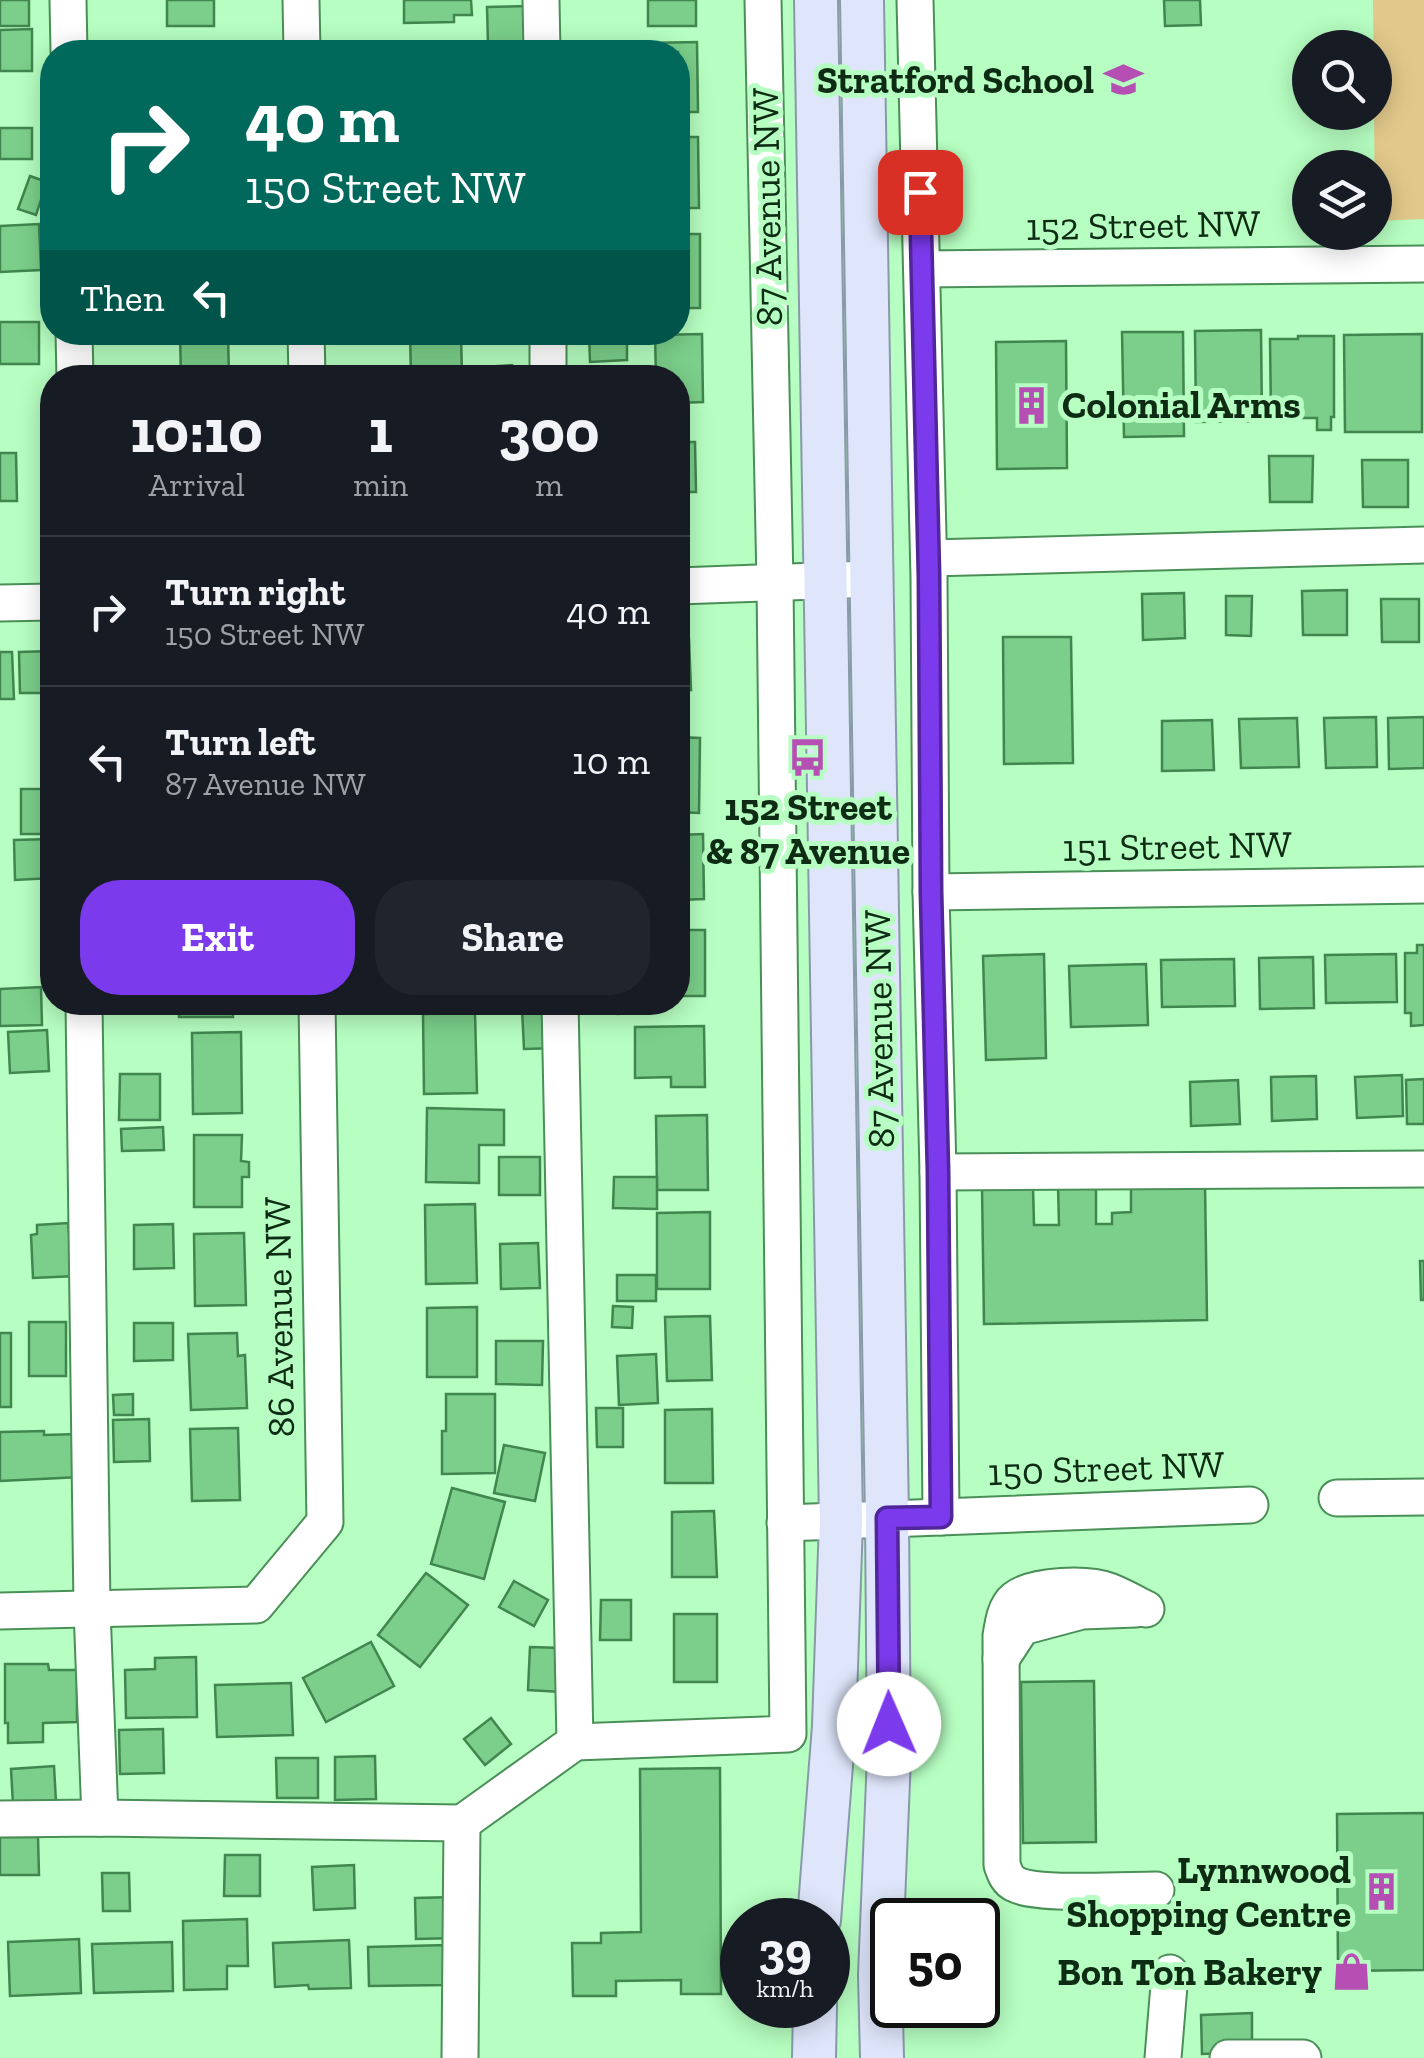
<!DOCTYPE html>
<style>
body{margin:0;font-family:"Zilla Slab",serif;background:#20242c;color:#f1f3f6;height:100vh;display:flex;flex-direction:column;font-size:38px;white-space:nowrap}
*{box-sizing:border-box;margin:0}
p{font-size:32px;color:#9ea1a6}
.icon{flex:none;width:55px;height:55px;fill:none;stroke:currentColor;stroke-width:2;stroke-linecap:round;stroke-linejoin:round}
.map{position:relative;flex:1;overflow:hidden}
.sheet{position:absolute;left:40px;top:365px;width:650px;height:650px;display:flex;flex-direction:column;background:#171b24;border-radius:40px;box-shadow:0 5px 25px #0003}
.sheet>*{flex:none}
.guide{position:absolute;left:40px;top:40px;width:650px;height:305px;border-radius:40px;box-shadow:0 5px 25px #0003;background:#00695c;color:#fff;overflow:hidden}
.buttons{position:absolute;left:1292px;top:30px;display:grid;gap:20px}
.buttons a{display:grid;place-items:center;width:100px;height:100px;border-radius:50%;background:#171b24;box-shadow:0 5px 25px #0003;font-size:50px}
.speed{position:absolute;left:720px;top:1898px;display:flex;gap:20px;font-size:50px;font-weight:700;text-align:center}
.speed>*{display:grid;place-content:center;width:130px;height:130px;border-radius:50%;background:#171b24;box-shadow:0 5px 25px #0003;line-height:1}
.speed small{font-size:25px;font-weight:400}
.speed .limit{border:5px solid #111;border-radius:15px;background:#fff;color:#111}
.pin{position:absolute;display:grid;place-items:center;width:85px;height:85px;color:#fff;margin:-42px;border-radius:20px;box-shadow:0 5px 15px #0006}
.me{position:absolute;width:110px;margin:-55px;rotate:359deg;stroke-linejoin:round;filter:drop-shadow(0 0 8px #0008)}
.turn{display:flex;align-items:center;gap:35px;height:210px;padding:0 40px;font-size:45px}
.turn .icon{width:130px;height:130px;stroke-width:2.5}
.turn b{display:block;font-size:70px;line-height:85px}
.then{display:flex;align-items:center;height:95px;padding:0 40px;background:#0003;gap:20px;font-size:38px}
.eta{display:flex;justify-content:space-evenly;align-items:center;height:170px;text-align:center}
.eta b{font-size:60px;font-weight:700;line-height:70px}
.action{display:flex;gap:20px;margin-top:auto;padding:20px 40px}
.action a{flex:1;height:115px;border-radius:40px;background:#7c3aed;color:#fff;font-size:40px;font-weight:700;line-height:115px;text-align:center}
.action a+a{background:#20242c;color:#f1f3f6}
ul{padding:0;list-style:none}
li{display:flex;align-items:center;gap:30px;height:150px;padding:0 40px;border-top:2px solid #363941}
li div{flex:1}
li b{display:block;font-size:38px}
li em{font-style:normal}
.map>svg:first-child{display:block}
.green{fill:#e2c98b}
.building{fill:#7bcf8a;stroke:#41864e;stroke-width:2.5}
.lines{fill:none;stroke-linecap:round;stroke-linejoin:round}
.minor-casing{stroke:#4a8f57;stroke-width:39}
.major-casing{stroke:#889aa8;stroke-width:46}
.minor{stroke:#fff;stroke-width:35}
.major{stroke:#dfe6fb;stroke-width:42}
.route-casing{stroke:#51269a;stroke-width:25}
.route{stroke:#7c3aed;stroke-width:18}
.labels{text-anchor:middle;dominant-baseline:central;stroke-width:10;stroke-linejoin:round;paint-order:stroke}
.poi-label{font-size:38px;font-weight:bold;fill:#0e2b14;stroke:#b6fec1;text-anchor:end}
.street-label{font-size:38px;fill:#0e2b14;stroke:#b6fec1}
</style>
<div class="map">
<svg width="1424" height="2058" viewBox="0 0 1424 2058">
<rect width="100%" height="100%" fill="#b6fec1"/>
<path class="green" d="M1373 0H1424V219L1375 221Z"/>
<g class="building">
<rect x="0" y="0" width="29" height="26"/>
<rect x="167" y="0" width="47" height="26"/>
<path d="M404 0H471L472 15H454V22L404 23Z"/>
<rect x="648" y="0" width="48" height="26"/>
<path d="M1164 0H1200L1201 25 1165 26Z"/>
<path d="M526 6 527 44 488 45 487 7Z"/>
<path d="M32 29V71H0V30Z"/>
<path d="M157 42V52H116L115 45Z"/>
<path d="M697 42 698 112H678V52H648V43Z"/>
<rect x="0" y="128" width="32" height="31"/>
<path d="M678 137H698L699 208H678Z"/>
<path d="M30 176 47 182 36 215 18 209Z"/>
<path d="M39 224 41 270 0 272V226Z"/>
<rect x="678" y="234" width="22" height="74"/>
<rect x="0" y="322" width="39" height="42"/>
<path d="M1261 330 1262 421 1196 422 1195 331Z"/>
<path d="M180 332H228L229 378H181Z"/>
<path d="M410 332H461L462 378H411Z"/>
<path d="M589 332H627V360L590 362Z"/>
<path d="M1122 332H1183L1184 436 1124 437Z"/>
<path d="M702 334 703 402 678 403V378H656L655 335Z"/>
<path d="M1422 334V432H1345L1344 335Z"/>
<path d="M1298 336H1334V417H1331V430H1317V418H1271L1270 339H1298Z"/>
<path d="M1066 341 1067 468 997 469 996 342Z"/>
<path d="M512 365V378H470L469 368Z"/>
<path d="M123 368 162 369V378H123Z"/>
<path d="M678 442H695L696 492H678Z"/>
<path d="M0 453H16L17 501H0Z"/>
<path d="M1269 456H1313L1312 502H1270Z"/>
<path d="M1362 460H1408V507H1363Z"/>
<path d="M1347 590V635H1303L1302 591Z"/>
<path d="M1184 593 1185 638 1143 640 1142 594Z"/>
<path d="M1226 596H1252L1251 636 1226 635Z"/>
<path d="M1381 599H1419V642H1382Z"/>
<path d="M1003 637H1071L1073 763 1004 764Z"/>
<path d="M678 639H689L691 690 678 691Z"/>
<path d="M52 651V693H20L19 652Z"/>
<path d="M0 652H12L14 699H0Z"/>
<path d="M1376 717 1377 767 1326 768 1324 718Z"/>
<path d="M1424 717V768L1389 769 1388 718Z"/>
<path d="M1297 718 1299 767 1241 768 1239 719Z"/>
<path d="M1212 720 1214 770 1162 771V721Z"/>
<path d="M678 737 700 738 699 813 678 812Z"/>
<rect x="21" y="789" width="31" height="45"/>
<path d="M703 834 704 899 678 900V835Z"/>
<path d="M52 839V878L15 880 14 840Z"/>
<rect x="678" y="930" width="27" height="66"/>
<path d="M1417 945H1424V1025L1411 1026V1013H1405V953H1417Z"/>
<path d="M1044 954 1046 1058 986 1060 983 956Z"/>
<path d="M1396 954 1397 1002 1326 1003 1325 955Z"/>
<path d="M1313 957 1314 1008 1260 1009 1259 958Z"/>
<path d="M1234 959 1235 1006 1162 1007 1161 960Z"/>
<path d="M1146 964 1148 1025 1071 1027 1069 966Z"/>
<path d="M41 987 42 1025 0 1026V989Z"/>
<rect x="179" y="1002" width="54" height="15"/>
<path d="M583 1002H619L618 1014 583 1012Z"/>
<path d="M557 1008 558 1048 524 1049 522 1009Z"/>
<path d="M475 1013 477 1093 424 1094 423 1014Z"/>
<path d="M704 1026 705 1087H671V1077L635 1078V1027Z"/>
<path d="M47 1030 49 1071 10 1073 8 1032Z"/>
<path d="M241 1032 242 1113 193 1114 192 1033Z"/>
<path d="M120 1074H160V1120H119Z"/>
<path d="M1402 1075 1403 1116 1357 1118 1355 1077Z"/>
<path d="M1316 1076 1317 1119 1272 1121 1271 1077Z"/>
<path d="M1424 1079V1124H1407L1406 1080Z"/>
<path d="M1238 1080 1240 1124 1191 1126 1190 1082Z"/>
<path d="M427 1108 504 1110V1145H479V1183L426 1182Z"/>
<path d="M707 1115 708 1190H657L656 1116Z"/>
<path d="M163 1127 164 1150 122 1151 121 1129Z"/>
<path d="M194 1135H242L241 1161 249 1162V1177H242V1207H194Z"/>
<rect x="499" y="1157" width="41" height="38"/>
<path d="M614 1177H657V1209L613 1208Z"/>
<path d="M1205 1184 1207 1320 984 1324 982 1187 1033 1186 1034 1225H1059L1058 1185H1096V1224H1112V1213L1131 1212V1185Z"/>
<path d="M475 1204 477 1283 426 1284 425 1205Z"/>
<path d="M710 1212V1289H657V1213Z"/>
<path d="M68 1223 69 1233H74L76 1276 33 1278 31 1235 37 1234V1225Z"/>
<path d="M173 1224 174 1268 134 1269V1225Z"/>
<path d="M244 1233 246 1305 195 1306 194 1234Z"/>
<path d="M538 1243 540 1288 501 1289 500 1244Z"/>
<path d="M1420 1261H1424V1300H1421Z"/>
<rect x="617" y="1275" width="39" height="26"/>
<path d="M613 1306 633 1307 632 1328 612 1327Z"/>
<path d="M477 1307V1377H427V1308Z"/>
<path d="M710 1316 712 1380 667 1381 665 1317Z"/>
<rect x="29" y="1322" width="37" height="54"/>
<path d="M134 1323H173V1360L134 1361Z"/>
<rect x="0" y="1333" width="11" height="74"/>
<path d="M237 1333 238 1356 245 1355 247 1408 191 1410 188 1334Z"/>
<path d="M496 1341H543L542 1385 496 1384Z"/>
<path d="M656 1354 658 1403 619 1405 617 1356Z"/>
<path d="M133 1394V1415H114L113 1395Z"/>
<path d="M446 1394H495V1473L442 1474V1431H446Z"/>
<path d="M596 1408H623V1447H597Z"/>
<path d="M712 1409 713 1483H665V1410Z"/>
<path d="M149 1419 150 1461 114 1462 113 1420Z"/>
<path d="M238 1428 240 1500 192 1501 190 1429Z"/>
<path d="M44 1431V1435L79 1434 80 1477 0 1481V1432Z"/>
<path d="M504 1445 545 1453 535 1501 494 1493Z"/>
<path d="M452 1488 505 1502 484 1579 431 1564Z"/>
<path d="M714 1511 717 1577H672V1512Z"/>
<path d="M426 1573 468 1605 420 1667 378 1635Z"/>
<path d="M514 1581 548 1600 534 1626 499 1607Z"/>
<path d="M601 1600H631V1640H600Z"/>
<rect x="674" y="1614" width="43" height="68"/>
<path d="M371 1642 394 1686 326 1722 303 1678Z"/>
<path d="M530 1647 563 1648 561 1692 528 1690Z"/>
<path d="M196 1657 197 1717 126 1718 125 1670 155 1669V1658Z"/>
<path d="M5 1664H48L49 1670H77V1722L43 1723V1742L8 1743V1723H5Z"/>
<path d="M1094 1681 1096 1842 1023 1843 1021 1682Z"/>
<path d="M291 1683 293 1735 217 1737 215 1685Z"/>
<path d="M491 1718 511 1744 485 1765 464 1739Z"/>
<path d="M163 1729 164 1773 120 1774 119 1730Z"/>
<path d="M375 1756 376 1799 335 1800V1757Z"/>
<path d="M276 1758H318V1798H277Z"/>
<path d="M54 1766 56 1802 13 1805 11 1769Z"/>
<path d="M720 1768 721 1994H681V1980L616 1981V1996H573L572 1943H601V1933L641 1932 640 1769Z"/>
<path d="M1424 1813V1970L1338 1971 1337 1814Z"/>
<path d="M0 1837H38L39 1875H0Z"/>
<path d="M225 1855H260V1896H224Z"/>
<path d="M354 1865 355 1908 314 1910 312 1867Z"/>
<path d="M102 1873H129L130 1911H103Z"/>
<path d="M455 1897 456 1938 416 1939 415 1898Z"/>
<path d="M247 1919 248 1966H227V1989L184 1990 183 1921Z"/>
<path d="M79 1939 81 1993 10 1996 8 1942Z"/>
<path d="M349 1940 351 1988 309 1989 308 1985 275 1987 273 1943Z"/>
<path d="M172 1942 173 1991 94 1993 92 1944Z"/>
<path d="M447 1945 448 1985 369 1986 368 1947Z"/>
<path d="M1252 2013V2052L1202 2054 1201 2015Z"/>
</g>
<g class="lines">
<defs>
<g id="minor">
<path d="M68 0 69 52"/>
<path d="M301 0 302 52"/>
<path d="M541 0 542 52"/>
<path d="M915 0 929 577 931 892 938 1172 941 1517"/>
<path d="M922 269 1424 264"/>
<path d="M74 332 75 378"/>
<path d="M306 332 307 378"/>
<path d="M548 332V378"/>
<path d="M929 558 1424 545"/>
<path d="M678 586 871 579"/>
<path d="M0 603 52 602"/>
<path d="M931 892 1424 885"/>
<path d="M84 1002 92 1609 100 1818"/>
<path d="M938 1172 1424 1169"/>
<path d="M1337 1498 1424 1497"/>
<path d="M785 1523 1250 1505"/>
<path d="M1146 1609C1134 1603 1122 1596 1109 1591 1088 1583 1034 1584 1015 1599 1005 1607 1003 1624 1001 1636L1002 1865C1005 1873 1007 1880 1015 1884 1037 1896 1127 1890 1156 1890"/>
<path d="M0 1611 256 1605 325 1522 317 1002"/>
<path d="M1001 1659 1022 1627 1082 1611 1136 1609"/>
<path d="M575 1742 788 1734 775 583 763 0"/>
<path d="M0 1819 100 1818 462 1823 575 1742 560 1002"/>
<path d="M460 2058 462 1823"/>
<path d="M1163 2058 1170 1973"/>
<path d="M1228 2058H1303"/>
</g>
<g id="major">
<path d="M816 0 841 1521 834 1726 819 1920"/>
<path d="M862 0 887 1519 889 1757 880 1975 882 2058"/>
<path d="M814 2058 815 2005"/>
</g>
</defs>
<use href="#minor" class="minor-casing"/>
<use href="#major" class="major-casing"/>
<use href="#minor" class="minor"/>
<use href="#major" class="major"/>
</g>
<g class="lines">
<defs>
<path id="route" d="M889 1724 887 1518 941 1517 938 1172 931 892 929 577 920 192"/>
</defs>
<use href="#route" class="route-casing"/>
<use href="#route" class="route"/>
</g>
<defs>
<symbol id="school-bare" viewBox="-9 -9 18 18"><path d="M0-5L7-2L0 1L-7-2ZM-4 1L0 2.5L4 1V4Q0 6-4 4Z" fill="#b64fb4" stroke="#b6fec1" stroke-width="2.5" paint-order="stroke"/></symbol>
<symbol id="building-bare" viewBox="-9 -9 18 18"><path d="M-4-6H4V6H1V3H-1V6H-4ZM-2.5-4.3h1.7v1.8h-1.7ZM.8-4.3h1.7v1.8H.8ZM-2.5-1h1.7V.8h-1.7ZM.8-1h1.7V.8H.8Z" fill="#b64fb4" stroke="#b6fec1" stroke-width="2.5" paint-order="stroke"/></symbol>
<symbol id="bus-bare" viewBox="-9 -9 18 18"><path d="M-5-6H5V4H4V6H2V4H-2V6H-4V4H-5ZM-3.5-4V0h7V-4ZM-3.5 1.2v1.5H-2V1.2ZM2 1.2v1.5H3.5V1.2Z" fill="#b64fb4" stroke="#b6fec1" stroke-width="2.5" paint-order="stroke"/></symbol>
<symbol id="shop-bare" viewBox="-9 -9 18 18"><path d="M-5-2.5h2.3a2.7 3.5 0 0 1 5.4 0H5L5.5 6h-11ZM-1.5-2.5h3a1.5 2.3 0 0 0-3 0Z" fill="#b64fb4" stroke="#b6fec1" stroke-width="2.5" paint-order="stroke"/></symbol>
</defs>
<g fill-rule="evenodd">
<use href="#school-bare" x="1096" y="52" width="55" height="55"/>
<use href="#building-bare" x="1004" y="378" width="55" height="55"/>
<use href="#bus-bare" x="780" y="730" width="55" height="55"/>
<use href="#building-bare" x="1354" y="1864" width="55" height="55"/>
<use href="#shop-bare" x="1324" y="1944" width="55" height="55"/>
</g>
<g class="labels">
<g class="poi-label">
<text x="1094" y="80">Stratford School</text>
<text x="1062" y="405" text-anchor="start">Colonial Arms</text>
<text x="808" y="807" text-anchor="middle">152 Street<tspan x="808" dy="44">&amp; 87 Avenue</tspan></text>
<text x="1351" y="1870">Lynnwood<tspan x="1351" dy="44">Shopping Centre</tspan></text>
<text x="1322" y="1972">Bon Ton Bakery</text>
</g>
<g class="street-label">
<text transform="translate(767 207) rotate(-91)">87 Avenue NW</text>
<text transform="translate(1143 225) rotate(-1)">152 Street NW</text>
<text transform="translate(1177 846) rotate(-1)">151 Street NW</text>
<text transform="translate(879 1029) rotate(-91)">87 Avenue NW</text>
<text transform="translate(279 1317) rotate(-91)">86 Avenue NW</text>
<text transform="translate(1106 1468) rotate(-2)">150 Street NW</text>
</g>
</g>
</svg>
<div class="buttons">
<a><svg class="icon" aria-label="search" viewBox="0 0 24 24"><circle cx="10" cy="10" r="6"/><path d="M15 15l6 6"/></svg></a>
<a><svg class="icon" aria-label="layers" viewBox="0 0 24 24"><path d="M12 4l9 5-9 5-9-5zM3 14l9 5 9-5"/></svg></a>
</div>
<div class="speed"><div>39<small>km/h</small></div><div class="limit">50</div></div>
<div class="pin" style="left:920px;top:192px;background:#d93025"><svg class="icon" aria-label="arrive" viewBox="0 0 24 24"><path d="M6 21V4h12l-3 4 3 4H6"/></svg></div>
<svg class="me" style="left:889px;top:1724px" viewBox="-20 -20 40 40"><circle r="19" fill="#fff"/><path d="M0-13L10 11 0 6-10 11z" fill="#7c3aed"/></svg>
<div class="guide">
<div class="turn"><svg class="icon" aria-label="right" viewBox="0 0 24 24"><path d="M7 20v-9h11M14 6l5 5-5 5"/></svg><div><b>40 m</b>150 Street NW</div></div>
<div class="then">Then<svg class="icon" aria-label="left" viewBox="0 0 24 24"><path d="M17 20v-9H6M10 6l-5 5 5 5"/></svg></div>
</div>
<section class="sheet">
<div class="eta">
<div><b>10:10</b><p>Arrival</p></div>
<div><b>1</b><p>min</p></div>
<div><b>300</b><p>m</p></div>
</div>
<ul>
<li><svg class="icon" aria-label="right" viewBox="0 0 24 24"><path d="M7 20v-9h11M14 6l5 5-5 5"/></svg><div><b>Turn right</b><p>150 Street NW</p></div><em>40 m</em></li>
<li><svg class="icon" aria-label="left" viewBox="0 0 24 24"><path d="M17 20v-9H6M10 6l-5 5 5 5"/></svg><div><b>Turn left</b><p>87 Avenue NW</p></div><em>10 m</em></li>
</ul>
<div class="action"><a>Exit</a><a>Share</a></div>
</section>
</div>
